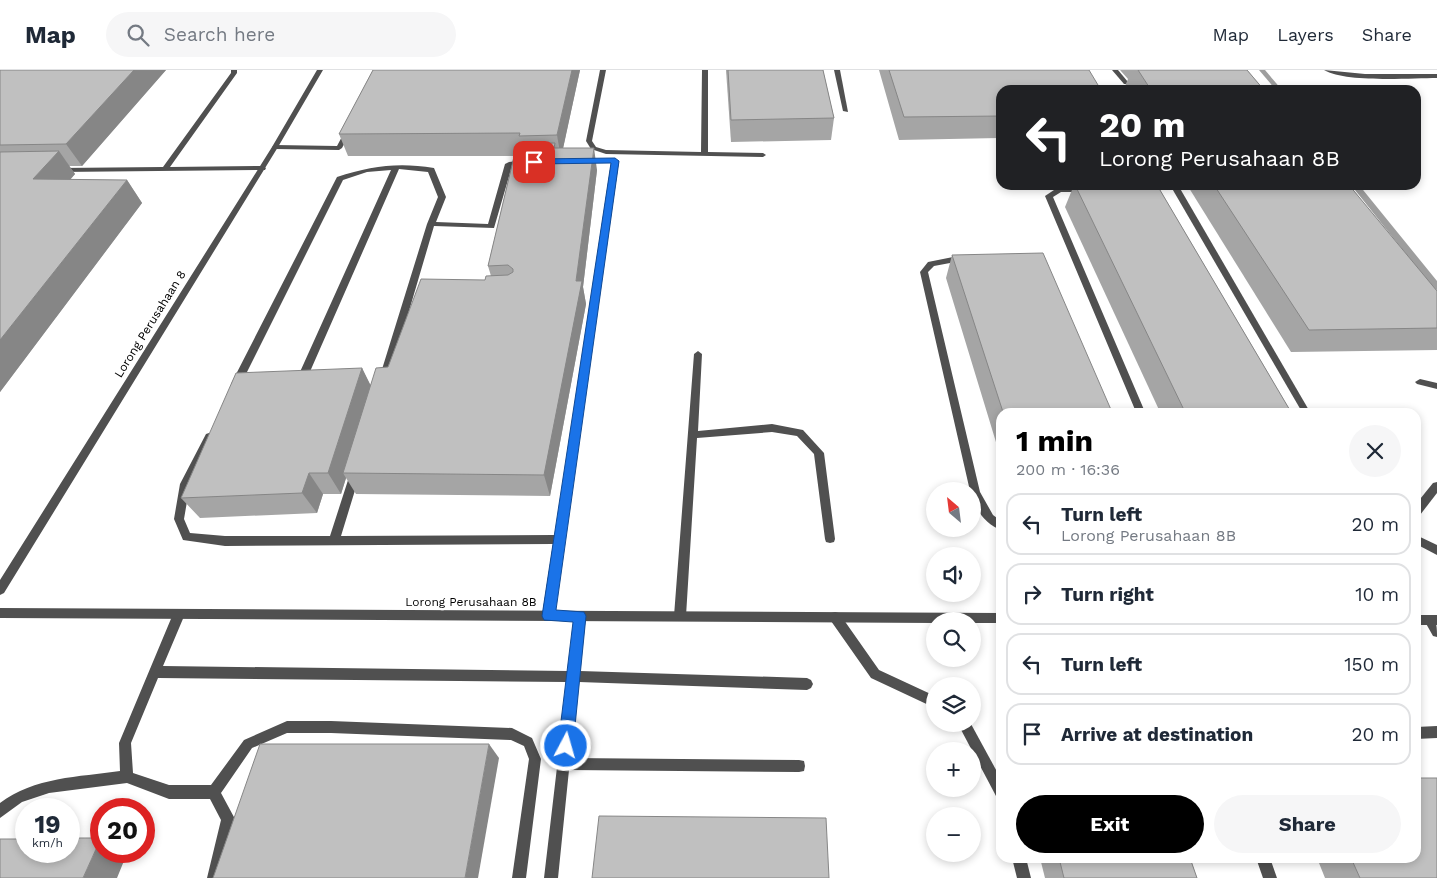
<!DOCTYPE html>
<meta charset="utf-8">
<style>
body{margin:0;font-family:"Work Sans",sans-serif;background:#f6f6f7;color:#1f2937;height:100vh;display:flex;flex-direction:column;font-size:19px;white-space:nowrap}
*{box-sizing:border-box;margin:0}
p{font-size:16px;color:#747a83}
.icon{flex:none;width:28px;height:28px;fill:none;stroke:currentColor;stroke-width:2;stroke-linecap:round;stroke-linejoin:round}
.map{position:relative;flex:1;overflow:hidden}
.side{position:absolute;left:996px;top:338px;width:425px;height:455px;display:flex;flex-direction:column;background:#fff;border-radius:15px;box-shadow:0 2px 8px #0003}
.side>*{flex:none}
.top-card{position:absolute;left:996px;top:15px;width:425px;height:105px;border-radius:15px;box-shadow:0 2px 8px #0003;background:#202124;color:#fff;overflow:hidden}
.needle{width:32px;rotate:332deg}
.buttons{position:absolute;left:926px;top:412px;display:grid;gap:10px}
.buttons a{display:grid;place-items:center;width:55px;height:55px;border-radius:50%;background:#fff;box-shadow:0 2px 8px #0003;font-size:25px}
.speed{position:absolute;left:15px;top:728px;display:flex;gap:10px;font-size:25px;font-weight:700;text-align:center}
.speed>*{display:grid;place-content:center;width:65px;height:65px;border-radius:50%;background:#fff;box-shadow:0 2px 8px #0003;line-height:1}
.speed small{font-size:12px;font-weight:400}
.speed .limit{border:8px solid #d22;background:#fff;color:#111}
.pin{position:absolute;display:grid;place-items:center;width:42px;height:42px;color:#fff;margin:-21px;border-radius:10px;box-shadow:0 2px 8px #0006}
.me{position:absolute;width:55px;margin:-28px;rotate:6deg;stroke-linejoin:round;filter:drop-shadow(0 0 4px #0008)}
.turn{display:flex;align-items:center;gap:18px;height:105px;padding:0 20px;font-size:22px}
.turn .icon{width:65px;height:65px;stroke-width:2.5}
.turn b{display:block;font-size:35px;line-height:42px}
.round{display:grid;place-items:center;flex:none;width:52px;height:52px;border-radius:26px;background:#f6f6f7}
.head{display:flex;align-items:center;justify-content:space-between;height:85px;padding:0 20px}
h1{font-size:30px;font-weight:700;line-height:38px;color:#000}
.action{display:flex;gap:10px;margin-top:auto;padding:10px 20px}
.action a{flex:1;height:58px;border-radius:30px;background:#000;color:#fff;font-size:20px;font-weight:700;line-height:58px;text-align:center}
.action a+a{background:#f6f6f7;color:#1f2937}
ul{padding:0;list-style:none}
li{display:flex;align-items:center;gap:15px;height:62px;margin:0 10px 8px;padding:0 10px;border:2px solid #e0e1e3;border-radius:15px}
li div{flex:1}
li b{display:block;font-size:19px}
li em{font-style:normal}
header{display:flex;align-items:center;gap:30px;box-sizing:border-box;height:70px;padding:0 25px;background:#fff;border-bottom:1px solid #e0e1e3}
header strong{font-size:24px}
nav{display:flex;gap:28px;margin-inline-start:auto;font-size:18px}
.search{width:350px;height:45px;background:#f6f6f7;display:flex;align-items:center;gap:12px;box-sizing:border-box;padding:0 18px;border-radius:28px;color:#747a83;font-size:19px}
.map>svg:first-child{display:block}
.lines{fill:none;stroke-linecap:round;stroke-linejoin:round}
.stream{fill:#9e9e9e;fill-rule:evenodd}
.service{fill:#505050;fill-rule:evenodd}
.minor{fill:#505050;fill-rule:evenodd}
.wall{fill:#a5a5a5}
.shaded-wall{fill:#868686}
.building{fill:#c0c0c0;stroke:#868686}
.route{fill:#1a73e8;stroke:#114b97}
.labels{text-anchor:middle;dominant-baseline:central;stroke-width:4.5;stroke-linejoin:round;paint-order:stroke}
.street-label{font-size:12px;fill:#000;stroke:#fff}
</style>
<header>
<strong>Map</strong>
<div class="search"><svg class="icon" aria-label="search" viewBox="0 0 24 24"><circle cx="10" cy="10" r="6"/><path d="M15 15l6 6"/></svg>Search here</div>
<nav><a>Map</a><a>Layers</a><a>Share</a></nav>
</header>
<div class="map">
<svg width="1437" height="808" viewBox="0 0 1437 808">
<rect width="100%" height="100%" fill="#fff"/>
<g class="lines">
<g class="stream">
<path d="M1259 0H1265L1282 20H1276Z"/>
<path d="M1351 115H1359L1437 211V220L1434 219Z"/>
</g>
<g class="service">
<path d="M231 0H237V3L170 97 262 96 266 98 265 100 60 102 56 100 60 98 163 97 231 3Z"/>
<path d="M600 0H606L592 71 596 77 606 80 701 82 702 0H708V82L763 83 766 85 763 87 606 84 591 79 586 71Z"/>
<path d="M834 0H840L848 42 843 41Z"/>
<path d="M1112 0H1118L1128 12V14H1124Z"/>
<path d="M1324 0 1365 4H1437V8C1410 8 1346 13 1324 0Z"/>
<path d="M348 59 351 61 342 78 339 80 275 79 272 77 275 75 337 76 345 61Z"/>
<path d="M582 89H615L619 91 565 469 552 550 548 551 544 550 542 546 553 474 225 476 183 470 174 449 180 414 206 364 209 363 214 367 190 414 184 449 190 463 225 466H330L350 404 351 401H359L360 404 341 466 555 465 611 93 580 92 578 91Z"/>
<path d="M525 90 529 92 527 93 512 96 494 158 434 156 389 309 384 312 379 309 427 154 438 127 428 102 399 99 305 313 300 316 295 313 391 100 367 102 343 110 241 314 236 317 233 316 231 314 337 107C371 96 398 92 434 98L446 127 436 152 488 154 505 94 509 92Z"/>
<path d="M1170 115H1178L1310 342H1302Z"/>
<path d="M1057 118H1084L1088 120 1084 122H1061L1053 127 1145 342H1136L1045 126Z"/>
<path d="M963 185 967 188 966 190 934 196 928 202 980 422 993 445 1001 451V460C986 455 972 437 972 421H970L920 202 928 192Z"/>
<path d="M698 281 702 284 698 361 772 354 803 360 824 383 835 469 834 472 830 473 826 472 825 469 814 384 797 366 772 362 697 368 686 546 684 550 680 551 676 550 674 546 694 284Z"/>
<path d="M1420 309 1437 313V319L1417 314 1415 312Z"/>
<path d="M1437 412V423L1420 445 1416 446V434L1433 413Z"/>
<path d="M1416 465 1437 475V485L1416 474Z"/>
<path d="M179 539 183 540 185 544 163 596 568 601 574 546 576 542 580 541 584 542 586 546 580 601 807 608 811 610 813 614 811 618 807 620 579 612 571 688 799 690 804 691 805 696 804 701 799 702 569 700 558 808H544L567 612 158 608 131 673 133 703 169 715H211L244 670 287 651H331L512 658 532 668 541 689 526 808H512L529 689 524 676 511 670 331 663H287L252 678 221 723 235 749 221 808H207L221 750 210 729H169L127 713 49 723 22 732 0 748V733C34 707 79 707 120 701L119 673 173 544 175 540Z"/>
<path d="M835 542 839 543 879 600 935 626V638L871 608 831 551 829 547 831 543Z"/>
<path d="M1430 545C1437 548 1437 559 1437 567L1433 566 1424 550 1426 546Z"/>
<path d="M958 654H971L1001 709V727L996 726Z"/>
<path d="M1437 656V668L1416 669V657Z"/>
<path d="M1012 788H1026L1031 808H1017Z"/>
<path d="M1256 788H1270L1277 808H1263Z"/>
</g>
<g class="minor">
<path d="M317 0H323L278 77 4 523 0 525V510L272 77Z"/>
<path d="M0 538 1001 543V553H972V551H935V553L0 548Z"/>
<rect x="1416" y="545" width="21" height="10"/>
</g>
</g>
<g class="wall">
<path d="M0 0H166L82 96H69L75 104 70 110H127L142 133 0 322Z"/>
<path d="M373 0H580L563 78 597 100 583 217 586 234 550 426 356 424 346 408 341 424H323L317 443 200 448 181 428 362 298 370 315 388 297 491 206 488 196 514 86H348L339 64Z"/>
<path d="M726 0H823L834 48 831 70 731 72Z"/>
<path d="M879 0H1089L1001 20V60L999 68 899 70Z"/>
<path d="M1120 0H1247L1264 20H1128L1125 16 1128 9Z"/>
<path d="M1074 115H1157L1291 342H1160L1065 137Z"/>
<path d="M1190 115H1349L1437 221V280L1291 282 1189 118Z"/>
<path d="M952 185 1112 342H1001V382H999L946 208Z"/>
<path d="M1040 788H1190L1197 808H1045Z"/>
<path d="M1317 788H1416L1437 808H1325Z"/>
</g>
<g class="shaded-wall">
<path d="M134 0H166L82 96 66 74Z"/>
<path d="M572 0H580L561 88 557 65Z"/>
<path d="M594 78 597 100 583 217 586 234 550 426 544 405 576 211Z"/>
<path d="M59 81 75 104 50 132 33 109Z"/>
<path d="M127 110 142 133 0 322V270Z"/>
<path d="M362 298 373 320 343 403 346 408 341 424 328 403Z"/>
<path d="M309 403 323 424 317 443 302 423Z"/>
<path d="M489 674 499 688 478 808H465Z"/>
<path d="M101 768V781H128L117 808H83Z"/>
</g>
<g class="building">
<path d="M0 0H134L66 74 0 75Z"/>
<path d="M373 0H572L557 65 519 66 520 63 339 64Z"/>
<path d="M728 0H823L834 48 731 50Z"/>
<path d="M889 0H1089L1101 20H1001V28H998L1001 36V46L904 47Z"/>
<path d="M1138 0H1247L1264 20H1151Z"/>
<path d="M555 73 554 78H594L576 211H582L544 405 343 403 376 298 388 297 421 209 485 210 486 206 508 205 513 202V199L508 195 488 196 517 74Z"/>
<path d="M59 81 33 109 127 110 0 270V82Z"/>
<path d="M1075 115H1157L1291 342H1185Z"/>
<path d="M1214 115H1349L1437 221V258L1309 260Z"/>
<path d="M1043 183 1112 342H1003L952 185Z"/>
<path d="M362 298 328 403H309L302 423 181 428 236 303Z"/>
<path d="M260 674H489L465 808H213Z"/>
<path d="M1416 708H1437V808H1360L1351 788H1416Z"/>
<path d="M599 746 826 748 829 808H592Z"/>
<path d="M69 768H101L83 808H0V769H26V781H69Z"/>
<path d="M1059 788H1190L1197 808H1064Z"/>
</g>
<path class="route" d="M615 88 619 91 556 540 584 542 586 546 573 676 571 681 566 684 560 681 558 676 573 552 544 550 542 546 611 93 534 94 530 92 534 89Z"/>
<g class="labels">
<g class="street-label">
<text transform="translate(150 254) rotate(-58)">Lorong Perusahaan 8</text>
<text x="471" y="532">Lorong Perusahaan 8B</text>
</g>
</g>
</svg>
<div class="buttons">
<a><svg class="needle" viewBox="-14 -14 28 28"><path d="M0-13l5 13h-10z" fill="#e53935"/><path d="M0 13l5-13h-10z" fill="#747a83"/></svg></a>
<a><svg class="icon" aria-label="sound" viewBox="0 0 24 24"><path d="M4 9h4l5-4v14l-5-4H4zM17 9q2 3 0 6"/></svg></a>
<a><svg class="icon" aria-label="search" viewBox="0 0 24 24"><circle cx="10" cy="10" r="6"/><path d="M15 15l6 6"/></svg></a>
<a><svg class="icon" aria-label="layers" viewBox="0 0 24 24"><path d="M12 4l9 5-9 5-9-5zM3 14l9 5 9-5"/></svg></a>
<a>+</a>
<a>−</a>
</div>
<div class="speed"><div>19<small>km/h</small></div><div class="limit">20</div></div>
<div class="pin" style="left:534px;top:92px;background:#d93025"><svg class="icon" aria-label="arrive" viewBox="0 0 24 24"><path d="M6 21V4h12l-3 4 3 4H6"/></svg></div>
<svg class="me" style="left:566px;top:676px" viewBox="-20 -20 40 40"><circle r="17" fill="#1a73e8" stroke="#fff" stroke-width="3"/><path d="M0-11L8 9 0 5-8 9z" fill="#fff"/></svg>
<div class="top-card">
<div class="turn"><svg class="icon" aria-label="left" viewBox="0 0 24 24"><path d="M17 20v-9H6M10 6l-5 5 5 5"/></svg><div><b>20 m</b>Lorong Perusahaan 8B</div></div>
</div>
<section class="side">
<div class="head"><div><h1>1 min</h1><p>200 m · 16:36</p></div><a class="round"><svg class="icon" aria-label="close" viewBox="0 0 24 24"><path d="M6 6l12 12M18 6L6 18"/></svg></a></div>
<ul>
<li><svg class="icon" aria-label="left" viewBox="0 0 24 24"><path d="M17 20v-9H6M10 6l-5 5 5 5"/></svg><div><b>Turn left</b><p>Lorong Perusahaan 8B</p></div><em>20 m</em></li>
<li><svg class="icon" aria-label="right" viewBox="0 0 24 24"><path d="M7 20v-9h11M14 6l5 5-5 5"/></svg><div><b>Turn right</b></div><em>10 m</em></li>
<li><svg class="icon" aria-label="left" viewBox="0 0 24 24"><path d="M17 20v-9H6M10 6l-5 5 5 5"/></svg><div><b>Turn left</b></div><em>150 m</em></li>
<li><svg class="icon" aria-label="arrive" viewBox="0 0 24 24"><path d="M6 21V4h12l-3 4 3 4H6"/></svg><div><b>Arrive at destination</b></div><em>20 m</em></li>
</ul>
<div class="action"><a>Exit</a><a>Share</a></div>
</section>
</div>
